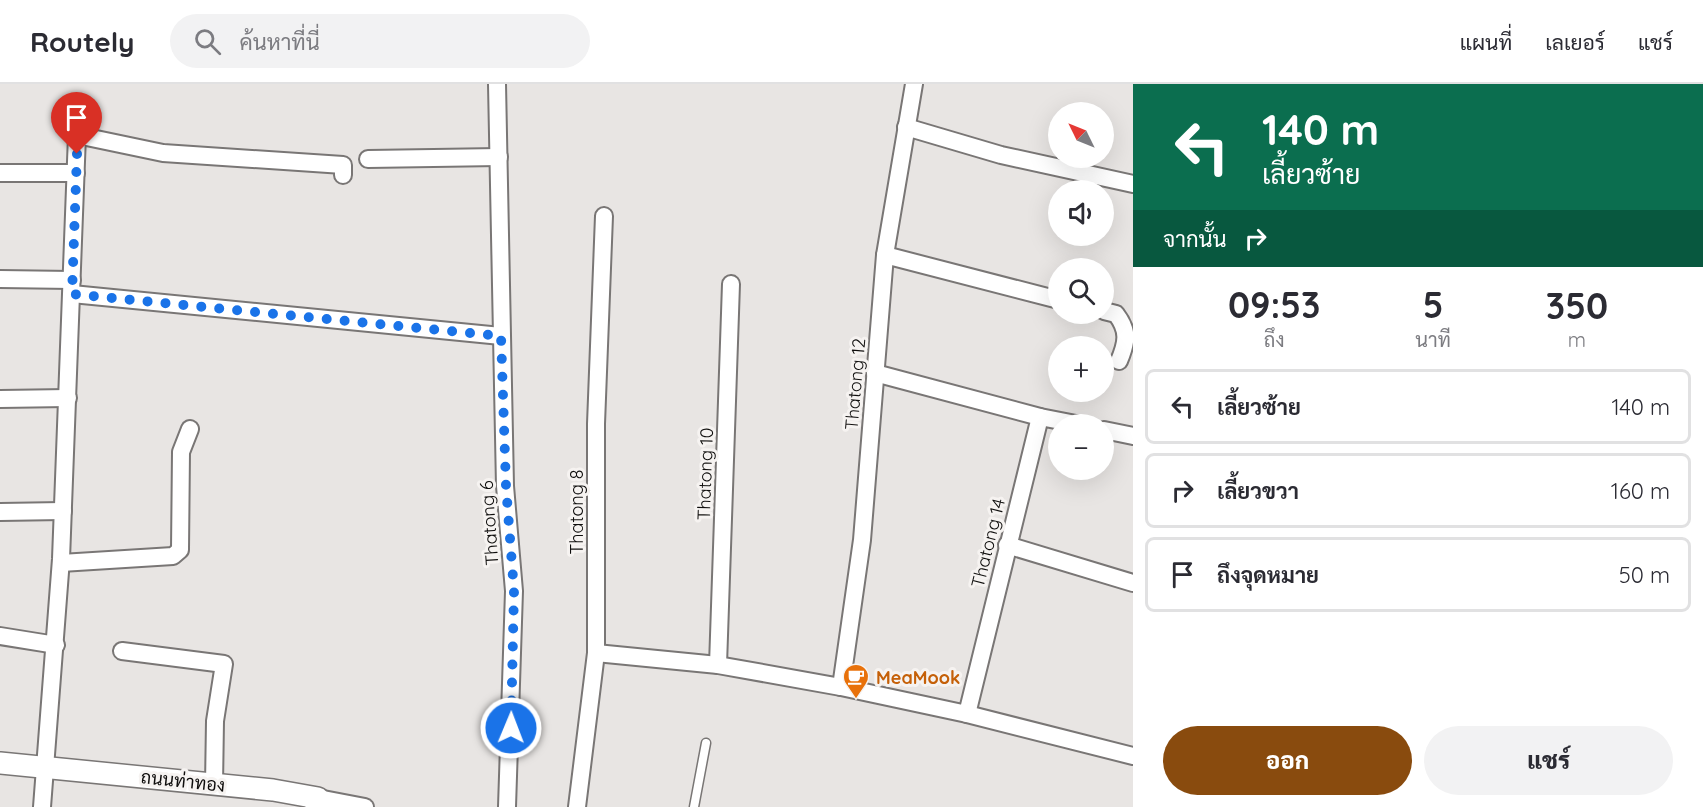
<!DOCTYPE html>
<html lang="th">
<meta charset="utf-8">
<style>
body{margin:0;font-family:Quicksand,Sarabun,sans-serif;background:#f2f2f3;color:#2b2b33;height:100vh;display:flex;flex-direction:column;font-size:22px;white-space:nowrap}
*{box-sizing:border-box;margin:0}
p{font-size:20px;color:#7c7c81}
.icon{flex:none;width:33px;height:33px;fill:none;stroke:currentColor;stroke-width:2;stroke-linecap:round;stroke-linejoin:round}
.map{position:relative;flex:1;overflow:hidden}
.panel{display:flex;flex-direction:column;background:#fff;width:570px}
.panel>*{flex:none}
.banner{background:#0b6e4f;color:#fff;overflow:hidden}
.needle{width:39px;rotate:313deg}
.buttons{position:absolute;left:1048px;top:18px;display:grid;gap:12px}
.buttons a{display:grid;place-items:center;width:66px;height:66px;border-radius:50%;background:#fff;box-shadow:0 6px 24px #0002;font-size:30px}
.pin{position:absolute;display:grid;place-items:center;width:51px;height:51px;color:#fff;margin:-62px -26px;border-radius:50% 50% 50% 0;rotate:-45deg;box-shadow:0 0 6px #0007}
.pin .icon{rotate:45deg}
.me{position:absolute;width:66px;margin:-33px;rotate:1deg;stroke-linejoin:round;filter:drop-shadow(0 0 4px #0008)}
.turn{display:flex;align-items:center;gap:21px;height:126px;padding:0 30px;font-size:27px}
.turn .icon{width:78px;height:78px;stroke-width:2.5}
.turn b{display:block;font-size:42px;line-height:51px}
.then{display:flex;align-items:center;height:57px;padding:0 30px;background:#0003;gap:12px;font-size:22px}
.eta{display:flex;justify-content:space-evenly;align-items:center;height:102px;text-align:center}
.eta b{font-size:36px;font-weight:800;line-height:42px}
.action{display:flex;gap:12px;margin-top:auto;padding:12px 30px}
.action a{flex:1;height:69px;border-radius:36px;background:#894b0e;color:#fff;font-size:24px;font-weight:800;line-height:69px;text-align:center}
.action a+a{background:#f2f2f3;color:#2b2b33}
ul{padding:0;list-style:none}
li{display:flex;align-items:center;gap:18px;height:75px;margin:0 12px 9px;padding:0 18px;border:3px solid #e1e1e2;border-radius:9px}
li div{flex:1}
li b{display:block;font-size:22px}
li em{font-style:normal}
header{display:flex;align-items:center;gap:36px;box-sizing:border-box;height:84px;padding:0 30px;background:#fff;border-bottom:2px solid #e1e1e2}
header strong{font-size:28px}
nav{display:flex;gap:33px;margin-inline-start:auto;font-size:21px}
.search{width:420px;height:54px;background:#f2f2f3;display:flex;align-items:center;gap:15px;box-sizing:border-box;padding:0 21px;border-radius:33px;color:#7c7c81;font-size:22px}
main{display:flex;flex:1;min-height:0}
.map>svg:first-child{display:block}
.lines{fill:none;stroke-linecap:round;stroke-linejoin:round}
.service-casing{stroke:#797675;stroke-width:11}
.minor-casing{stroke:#797675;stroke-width:20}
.tertiary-casing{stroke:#797675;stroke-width:24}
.service{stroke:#fff;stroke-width:8}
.minor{stroke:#fff;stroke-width:16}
.tertiary{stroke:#fff;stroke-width:21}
.route{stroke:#1a73e8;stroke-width:10;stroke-dasharray:0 18}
.labels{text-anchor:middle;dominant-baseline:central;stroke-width:6;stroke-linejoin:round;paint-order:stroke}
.street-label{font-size:18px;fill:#0e0d0c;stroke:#f6f3f1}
.food-label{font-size:18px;font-weight:bold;fill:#c56008;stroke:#f6f3f1;text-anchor:start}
</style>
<header>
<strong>Routely</strong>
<div class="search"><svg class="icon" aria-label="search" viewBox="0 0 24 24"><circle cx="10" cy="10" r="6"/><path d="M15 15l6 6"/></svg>ค้นหาที่นี่</div>
<nav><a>แผนที่</a><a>เลเยอร์</a><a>แชร์</a></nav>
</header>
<main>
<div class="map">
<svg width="1133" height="723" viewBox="0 0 1133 723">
<rect width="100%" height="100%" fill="#e8e5e3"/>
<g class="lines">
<defs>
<path id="service" d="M694 723 706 659"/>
<g id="minor">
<path d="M497 0 505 402 514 507 507 723"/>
<path d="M906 43 1001 71 1133 100"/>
<path d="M368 75 499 73"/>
<path d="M0 89H76"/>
<path d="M885 171 1059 216"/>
<path d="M0 195 72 196"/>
<path d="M72 210 501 252"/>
<path d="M1104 227 1116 230C1129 247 1127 258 1119 277"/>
<path d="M875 289 1040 333"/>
<path d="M0 315 68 314"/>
<path d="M1104 346 1133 352"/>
<path d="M0 428 63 427"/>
<path d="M1007 461 1133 499"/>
<path d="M61 479 173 472 180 466 181 368 190 345"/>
<path d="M0 552 56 561"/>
<path d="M122 567 224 580 215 637 214 701"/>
<path d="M596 569 718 581 841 603 967 630 1133 672"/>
<path d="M718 581 731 200"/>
<path d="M841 603 862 456 885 171 914 0"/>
<path d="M967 630 1040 333 1076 340"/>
<path d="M318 714 365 723"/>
<path d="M42 723 61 475 77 51 163 69 343 81V91"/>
<path d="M577 723 596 569V340L604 132"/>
</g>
<path id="tertiary" d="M0 679 273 706 318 714 316 723"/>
</defs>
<use href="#service" class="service-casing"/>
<use href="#minor" class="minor-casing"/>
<use href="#tertiary" class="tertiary-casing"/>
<use href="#service" class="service"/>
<use href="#minor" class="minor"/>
<use href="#tertiary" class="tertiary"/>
</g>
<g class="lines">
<path class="route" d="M77 70 72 210 501 252 506 402 514 507 511 644"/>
</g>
<defs>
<symbol id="cafe-pin" viewBox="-11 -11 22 30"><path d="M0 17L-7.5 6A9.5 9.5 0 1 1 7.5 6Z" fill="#e8710a" stroke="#f6f3f1"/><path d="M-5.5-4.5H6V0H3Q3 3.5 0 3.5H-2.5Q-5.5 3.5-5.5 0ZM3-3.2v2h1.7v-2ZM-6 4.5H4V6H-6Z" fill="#fff"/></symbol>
</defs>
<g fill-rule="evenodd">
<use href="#cafe-pin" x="841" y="578" width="30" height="40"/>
</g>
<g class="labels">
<g class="street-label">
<text transform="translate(855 300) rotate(-85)">Thatong 12</text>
<text transform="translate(705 390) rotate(-88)">Thatong 10</text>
<text transform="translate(576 428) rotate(-90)">Thatong 8</text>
<text transform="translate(489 439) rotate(-94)">Thatong 6</text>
<text transform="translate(988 459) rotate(-76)">Thatong 14</text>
<text transform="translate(183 697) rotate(6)">ถนนท่าทอง</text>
</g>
<g class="food-label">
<text x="876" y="593">MeaMook</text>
</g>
</g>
</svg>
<div class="buttons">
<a><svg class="needle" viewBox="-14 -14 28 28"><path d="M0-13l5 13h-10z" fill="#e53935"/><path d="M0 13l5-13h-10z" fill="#7c7c81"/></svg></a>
<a><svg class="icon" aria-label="sound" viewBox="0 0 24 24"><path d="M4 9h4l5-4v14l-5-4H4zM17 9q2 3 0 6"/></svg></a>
<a><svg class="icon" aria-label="search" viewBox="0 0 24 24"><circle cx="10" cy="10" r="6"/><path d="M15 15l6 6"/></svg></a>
<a>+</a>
<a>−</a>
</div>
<div class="pin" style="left:77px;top:70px;background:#d93025"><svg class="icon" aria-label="arrive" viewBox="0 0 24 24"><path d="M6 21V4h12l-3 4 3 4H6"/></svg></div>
<svg class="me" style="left:511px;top:644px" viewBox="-20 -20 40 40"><circle r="17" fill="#1a73e8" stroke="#fff" stroke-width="3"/><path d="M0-11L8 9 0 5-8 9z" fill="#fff"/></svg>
</div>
<section class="panel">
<div class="banner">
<div class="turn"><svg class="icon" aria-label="left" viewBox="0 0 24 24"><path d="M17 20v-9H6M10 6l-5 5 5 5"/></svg><div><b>140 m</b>เลี้ยวซ้าย</div></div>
<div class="then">จากนั้น<svg class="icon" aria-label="right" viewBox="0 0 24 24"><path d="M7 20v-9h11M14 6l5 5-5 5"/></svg></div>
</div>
<div class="eta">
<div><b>09:53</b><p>ถึง</p></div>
<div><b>5</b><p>นาที</p></div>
<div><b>350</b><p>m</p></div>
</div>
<ul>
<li><svg class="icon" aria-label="left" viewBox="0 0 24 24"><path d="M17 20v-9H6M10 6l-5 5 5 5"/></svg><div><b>เลี้ยวซ้าย</b></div><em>140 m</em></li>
<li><svg class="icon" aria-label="right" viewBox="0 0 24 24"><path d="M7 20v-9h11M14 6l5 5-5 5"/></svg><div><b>เลี้ยวขวา</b></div><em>160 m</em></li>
<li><svg class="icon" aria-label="arrive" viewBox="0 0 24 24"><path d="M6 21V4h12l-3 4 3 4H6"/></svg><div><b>ถึงจุดหมาย</b></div><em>50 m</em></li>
</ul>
<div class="action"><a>ออก</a><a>แชร์</a></div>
</section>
</main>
